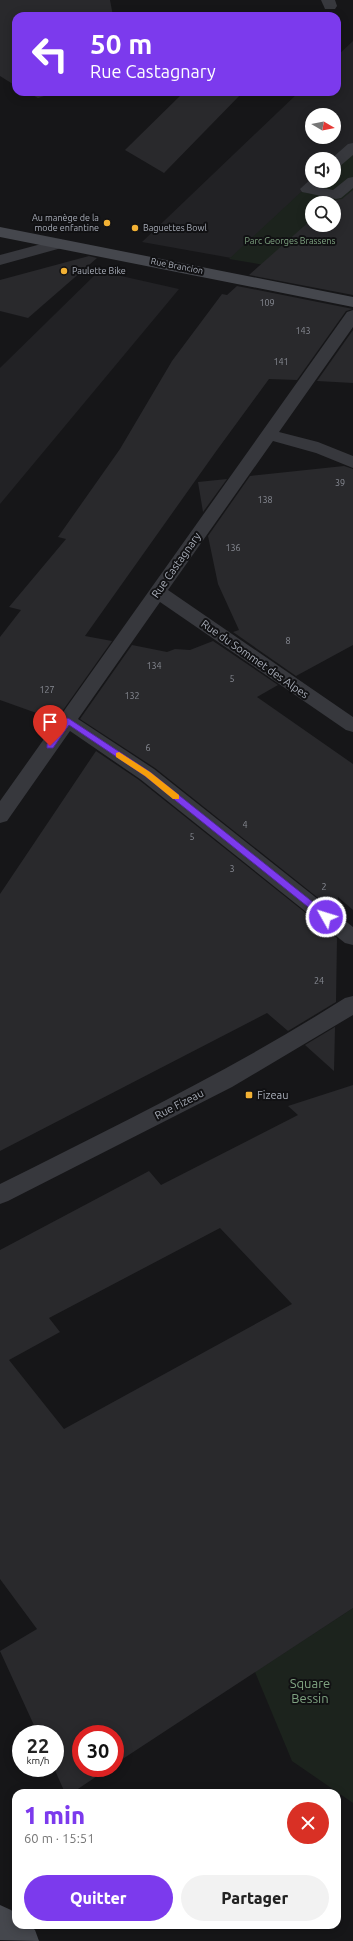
<!DOCTYPE html>
<html lang="fr">
<meta charset="utf-8">
<style>
body{margin:0;font-family:Ubuntu,sans-serif;background:#f2f2f2;color:#222;height:100vh;display:flex;flex-direction:column;font-size:15px;white-space:nowrap}
*{box-sizing:border-box;margin:0}
p{font-size:13px;color:#767676}
.icon{flex:none;width:22px;height:22px;fill:none;stroke:currentColor;stroke-width:2;stroke-linecap:round;stroke-linejoin:round}
.map{position:relative;flex:1;overflow:hidden}
.drawer{position:absolute;left:12px;top:1789px;width:329px;height:140px;display:flex;flex-direction:column;background:#fff;border-radius:12px;box-shadow:0 2px 10px #0003}
.drawer>*{flex:none}
.banner{position:absolute;left:12px;top:12px;width:329px;height:84px;border-radius:12px;box-shadow:0 2px 10px #0003;background:#7c3aed;color:#fff;overflow:hidden}
.needle{width:26px;rotate:100deg}
.fabs{position:absolute;left:305px;top:108px;display:grid;gap:8px}
.fabs a{display:grid;place-items:center;width:36px;height:36px;border-radius:50%;background:#fff;box-shadow:0 2px 10px #0003;font-size:20px}
.speed{position:absolute;left:12px;top:1725px;display:flex;gap:8px;font-size:20px;font-weight:700;text-align:center}
.speed>*{display:grid;place-content:center;width:52px;height:52px;border-radius:50%;background:#fff;box-shadow:0 2px 10px #0003;line-height:1}
.speed small{font-size:10px;font-weight:400}
.speed .limit{border:6px solid #d22;background:#fff;color:#111}
.pin{position:absolute;display:grid;place-items:center;width:34px;height:34px;color:#fff;margin:-41px -17px;border-radius:50% 50% 50% 0;rotate:-45deg;box-shadow:0 0 4px #0007}
.pin .icon{rotate:45deg}
.me{position:absolute;width:44px;margin:-22px;rotate:309deg;stroke-linejoin:round;filter:drop-shadow(0 0 3px #0008)}
.turn{display:flex;align-items:center;gap:14px;height:84px;padding:0 12px;font-size:18px}
.turn .icon{width:52px;height:52px;stroke-width:2.5}
.turn b{display:block;font-size:28px;line-height:34px}
.round{display:grid;place-items:center;flex:none;width:42px;height:42px;border-radius:21px;background:#f2f2f2}
.summary{display:flex;align-items:center;justify-content:space-between;height:68px;padding:0 12px}
h1{font-size:24px;font-weight:800;line-height:30px;color:#7c3aed}
.cta{display:flex;gap:8px;margin-top:auto;padding:8px 12px}
.cta a{flex:1;height:46px;border-radius:24px;background:#7c3aed;color:#fff;font-size:16px;font-weight:800;line-height:46px;text-align:center}
.cta a+a{background:#f2f2f2;color:#222}
.map>svg:first-child{display:block}
.built{fill:#222225;fill-rule:evenodd}
.green{fill:#1c231d;fill-rule:evenodd}
.building{fill:#29292c;fill-rule:evenodd}
.lines{fill:none;stroke-linecap:round;stroke-linejoin:round}
.lane{fill:#37383d;fill-rule:evenodd}
.street{fill:#37383d;fill-rule:evenodd}
.secondary{fill:#45474d;fill-rule:evenodd}
.route{fill:#7c3aed;stroke:#51269a}
.slow{fill:#f59e0b}
.poi-dot{fill:#f2b134;stroke:#111113;stroke-width:1.5}
.labels{text-anchor:middle;dominant-baseline:central;stroke-width:4;stroke-linejoin:round;paint-order:stroke}
.far-poi-label{font-size:9px;fill:#a8adb8;stroke:#111113;text-anchor:start}
.far-park-label{font-size:9px;fill:#7fa381;stroke:#111113}
.far-street-label{font-size:9px;fill:#a8adb8;stroke:#111113}
.number-label{font-size:9px;fill:#888b94}
.street-label{font-size:11px;fill:#a8adb8;stroke:#111113}
.poi-label{font-size:11px;fill:#a8adb8;stroke:#111113;text-anchor:start}
.near-park-label{font-size:13px;fill:#7fa381;stroke:#111113}
</style>
<div class="map">
<svg width="353" height="1941" viewBox="0 0 353 1941">
<rect width="100%" height="100%" fill="#161618"/>
<g class="built">
<path d="M353 41V149L334 159H312V181L237 259 142 242 299 92H337V56ZM312 115H334V137H312Z"/>
<path d="M99 271 179 289 0 504V368Z"/>
</g>
<g class="green">
<path d="M353 143V268L342 278 229 259 313 181H334V161ZM312 203H334V225H312Z"/>
<path d="M353 1608V1803L292 1761 255 1672Z"/>
</g>
<g class="building">
<path d="M0 0H110L113 16H16V86L0 76Z"/>
<path d="M27 92H56L38 98Z"/>
<path d="M184 92H243L164 173 125 150Z"/>
<path d="M353 190V295L249 275 312 219V225H334V203H330L334 200 342 199Z"/>
<path d="M89 256 97 258 28 318 0 311V280Z"/>
<path d="M237 286 353 309 346 311 297 380 269 379 217 450 85 636 112 641 56 720 0 700V637L21 610 9 607 66 539 58 537 120 449 172 361 222 294 227 295Z"/>
<path d="M353 330V383L317 381Z"/>
<path d="M344 466 353 469V645L296 676 233 632 239 630 218 584 208 536 250 476Z"/>
<path d="M227 479 203 512 198 482Z"/>
<path d="M213 641 278 685 257 697 353 764V910L338 897 337 913 155 768 80 719 132 645 167 652 175 649 190 650Z"/>
<path d="M96 751 139 780 337 938 336 1002 288 1031 267 1013 0 1151V894Z"/>
<path d="M335 1027 334 1071 305 1045Z"/>
<path d="M353 1085V1608L115 1764V1734H81V1768H109L72 1793H65L54 1768 55 1734H38L0 1651 37 1629 0 1579V1250L149 1171 161 1185 298 1115 288 1106ZM220 1228 292 1304 64 1429 9 1360 60 1332 49 1318Z"/>
</g>
<g class="lines">
<path class="lane" d="M321 0H335L337 6 335 9H325Z"/>
<g class="street">
<path d="M353 143V155L339 167 334 168V159H331L348 144Z"/>
<path d="M353 177V188L341 198 336 199 302 192 300 189 312 178V181H323L318 187 333 190 348 178Z"/>
<path d="M60 239 65 241 68 244 65 247 0 265V255Z"/>
<path d="M353 310V327L279 432 318 442 353 456V468L316 453 273 441 168 590 353 717V732L346 730 160 602 78 719 154 769 353 927V945L345 943 140 779 70 731 7 821 0 823V801L347 312Z"/>
<path d="M353 996V1015L232 1087 8 1201 0 1204V1184C117 1125 234 1069 345 998Z"/>
</g>
<g class="secondary">
<path d="M0 227 353 297V307L0 237Z"/>
<path d="M0 1905 11 1910 16 1914V1925H29L35 1930 39 1941 0 1940Z"/>
</g>
</g>
<path class="route" d="M68 718 150 772 329 915V919H323L145 776 69 725 53 748H47V744L65 719Z"/>
<path class="slow" d="M119 752 150 772 179 795V799H173L145 776 116 757V753Z"/>
<g class="poi-dot">
<circle cx="107" cy="223" r="4"/>
<circle cx="135" cy="228" r="4"/>
<circle cx="64" cy="271" r="4"/>
<rect x="245" y="1091" width="8" height="8" rx="2"/>
</g>
<g class="labels">
<g class="far-poi-label">
<text x="99" y="218" text-anchor="end">Au manège de la<tspan x="99" dy="10">mode enfantine</tspan></text>
<text x="143" y="228">Baguettes Bowl</text>
<text x="72" y="271">Paulette Bike</text>
</g>
<g class="far-park-label">
<text x="290" y="241">Parc Georges Brassens</text>
</g>
<g class="far-street-label">
<text transform="translate(177 266) rotate(11)">Rue Brancion</text>
</g>
<g class="number-label">
<text x="267" y="303">109</text>
<text x="303" y="331">143</text>
<text x="281" y="362">141</text>
<text x="340" y="483">39</text>
<text x="265" y="500">138</text>
<text x="233" y="548">136</text>
<text x="288" y="641">8</text>
<text x="154" y="666">134</text>
<text x="232" y="679">5</text>
<text x="47" y="690">127</text>
<text x="132" y="696">132</text>
<text x="148" y="748">6</text>
<text x="245" y="825">4</text>
<text x="192" y="837">5</text>
<text x="232" y="869">3</text>
<text x="324" y="887">2</text>
<text x="319" y="981">24</text>
</g>
<g class="street-label">
<text transform="translate(176 565) rotate(-55)">Rue Castagnary</text>
<text transform="translate(255 659) rotate(35)">Rue du Sommet des Alpes</text>
<text transform="translate(179 1104) rotate(-27)">Rue Fizeau</text>
</g>
<g class="poi-label">
<text x="257" y="1095">Fizeau</text>
</g>
<g class="near-park-label">
<text x="310" y="1683">Square<tspan x="310" dy="15">Bessin</tspan></text>
</g>
</g>
</svg>
<div class="fabs">
<a><svg class="needle" viewBox="-14 -14 28 28"><path d="M0-13l5 13h-10z" fill="#e53935"/><path d="M0 13l5-13h-10z" fill="#767676"/></svg></a>
<a><svg class="icon" aria-label="sound" viewBox="0 0 24 24"><path d="M4 9h4l5-4v14l-5-4H4zM17 9q2 3 0 6"/></svg></a>
<a><svg class="icon" aria-label="search" viewBox="0 0 24 24"><circle cx="10" cy="10" r="6"/><path d="M15 15l6 6"/></svg></a>
</div>
<div class="speed"><div>22<small>km/h</small></div><div class="limit">30</div></div>
<div class="pin" style="left:50px;top:746px;background:#d93025"><svg class="icon" aria-label="arrive" viewBox="0 0 24 24"><path d="M6 21V4h12l-3 4 3 4H6"/></svg></div>
<svg class="me" style="left:326px;top:917px" viewBox="-20 -20 40 40"><circle r="17" fill="#7c3aed" stroke="#fff" stroke-width="3"/><path d="M0-11L8 9 0 5-8 9z" fill="#fff"/></svg>
<div class="banner">
<div class="turn"><svg class="icon" aria-label="left" viewBox="0 0 24 24"><path d="M17 20v-9H6M10 6l-5 5 5 5"/></svg><div><b>50 m</b>Rue Castagnary</div></div>
</div>
<section class="drawer">
<div class="summary"><div><h1>1 min</h1><p>60 m · 15:51</p></div><a class="round" style="background:#d93025;color:#fff"><svg class="icon" aria-label="close" viewBox="0 0 24 24"><path d="M6 6l12 12M18 6L6 18"/></svg></a></div>
<div class="cta"><a>Quitter</a><a>Partager</a></div>
</section>
</div>
